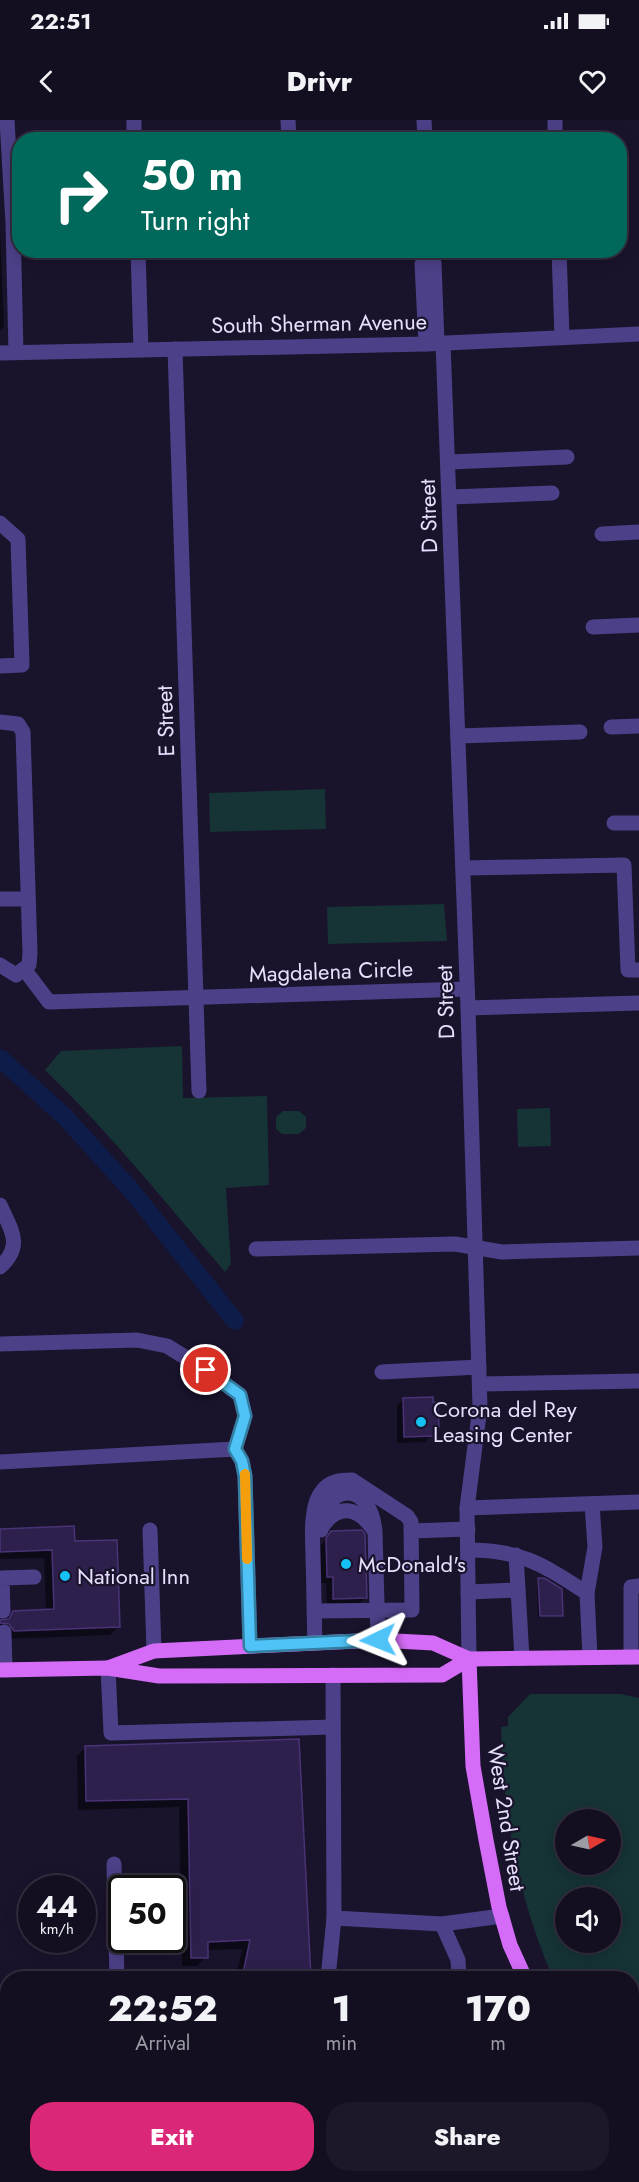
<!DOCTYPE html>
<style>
body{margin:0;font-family:Jost,sans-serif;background:#1d172a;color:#f1f3f6;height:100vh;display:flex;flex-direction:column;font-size:22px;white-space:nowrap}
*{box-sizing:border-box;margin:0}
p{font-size:20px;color:#9d9ca5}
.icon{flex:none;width:33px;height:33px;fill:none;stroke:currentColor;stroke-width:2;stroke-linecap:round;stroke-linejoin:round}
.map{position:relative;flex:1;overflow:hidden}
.drawer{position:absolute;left:0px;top:1851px;width:639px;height:212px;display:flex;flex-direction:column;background:#140e21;border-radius:24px 24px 0 0;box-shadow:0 3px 15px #0003,0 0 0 2px #332e3f}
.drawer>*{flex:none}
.banner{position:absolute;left:12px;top:12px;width:615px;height:126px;border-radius:24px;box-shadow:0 3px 15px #0003,0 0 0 2px #332e3f;background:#00695c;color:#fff;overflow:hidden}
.needle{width:39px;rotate:81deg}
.fabs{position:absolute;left:555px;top:1689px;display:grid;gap:12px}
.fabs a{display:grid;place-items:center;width:66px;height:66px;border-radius:50%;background:#140e21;box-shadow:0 3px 15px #0003,0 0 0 2px #332e3f;font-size:30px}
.speed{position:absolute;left:18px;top:1755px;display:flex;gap:12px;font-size:30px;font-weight:700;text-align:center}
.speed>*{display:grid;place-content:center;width:78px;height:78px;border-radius:50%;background:#140e21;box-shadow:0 3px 15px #0003,0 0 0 2px #332e3f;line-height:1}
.speed small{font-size:15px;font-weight:400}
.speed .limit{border:3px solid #111;border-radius:9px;background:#fff;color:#111}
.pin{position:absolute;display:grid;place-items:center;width:51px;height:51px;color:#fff;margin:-26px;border:3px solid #fff;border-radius:50%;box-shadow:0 2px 6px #0007}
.me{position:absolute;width:66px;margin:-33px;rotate:268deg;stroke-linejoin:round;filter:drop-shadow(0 0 4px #0008)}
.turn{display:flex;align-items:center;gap:21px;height:126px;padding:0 30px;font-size:27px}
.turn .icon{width:78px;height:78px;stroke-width:2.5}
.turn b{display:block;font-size:42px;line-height:51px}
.eta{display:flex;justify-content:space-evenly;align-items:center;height:102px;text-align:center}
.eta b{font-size:36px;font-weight:800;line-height:42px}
.primary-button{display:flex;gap:12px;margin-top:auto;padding:12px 30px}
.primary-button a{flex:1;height:69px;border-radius:24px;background:#db2777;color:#fff;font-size:24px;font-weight:800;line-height:69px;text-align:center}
.primary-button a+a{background:#1d172a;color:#f1f3f6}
.status{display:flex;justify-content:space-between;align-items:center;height:42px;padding:0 30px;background:#140e21;direction:ltr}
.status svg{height:16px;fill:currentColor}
header{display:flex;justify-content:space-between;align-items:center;height:78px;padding:0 30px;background:#140e21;font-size:27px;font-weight:800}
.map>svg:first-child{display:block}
.green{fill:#163335;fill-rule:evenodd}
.shadow{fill:#0007}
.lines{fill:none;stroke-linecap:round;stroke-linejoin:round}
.canal{stroke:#0e1c49;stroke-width:18}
.building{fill:#2e204c;stroke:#493376;stroke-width:1.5}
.minor{stroke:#4c4188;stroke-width:15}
.major{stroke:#d56cf8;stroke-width:15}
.highway{stroke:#f76196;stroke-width:18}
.route-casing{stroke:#337fa1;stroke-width:15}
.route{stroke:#4fc3f7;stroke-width:10}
.slow{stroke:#f59e0b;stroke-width:10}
.poi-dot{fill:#15c1f3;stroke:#1a132c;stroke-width:2}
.labels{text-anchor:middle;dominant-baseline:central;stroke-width:4.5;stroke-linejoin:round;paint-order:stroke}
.street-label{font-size:22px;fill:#e7dffd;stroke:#1a132c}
.poi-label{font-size:22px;fill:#e7dffd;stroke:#1a132c;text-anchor:start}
</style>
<div class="status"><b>22:51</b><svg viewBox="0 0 49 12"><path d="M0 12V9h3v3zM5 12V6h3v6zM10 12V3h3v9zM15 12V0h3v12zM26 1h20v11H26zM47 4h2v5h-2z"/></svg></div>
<header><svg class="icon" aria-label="back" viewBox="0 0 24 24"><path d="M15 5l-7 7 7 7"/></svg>Drivr<svg class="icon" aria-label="heart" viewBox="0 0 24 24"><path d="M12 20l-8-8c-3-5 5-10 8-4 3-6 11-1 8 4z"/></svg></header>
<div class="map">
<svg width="639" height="2062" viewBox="0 0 639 2062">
<rect width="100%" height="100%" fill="#1a132c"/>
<g class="green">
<path d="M325 669 326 709 210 712 209 673Z"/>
<path d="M444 784 447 821 328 824 327 787Z"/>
<path d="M182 926 183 978 267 976 269 1065 226 1068 231 1144 225 1152C166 1083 110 1013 45 950L61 931Z"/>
<path d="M550 988 551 1026 518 1027 517 989Z"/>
<path d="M283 991H299L306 997V1008L299 1014H282L276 1009V997Z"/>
<path d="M530 1574H621L639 1578V1897L632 1900V1858H553C518 1777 503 1695 501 1607L508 1606V1597ZM566 1700H610V1744H566ZM566 1778H610V1822H566Z"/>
</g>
<g class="shadow">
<path d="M0 109 4 207 0 211Z"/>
<path d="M404 1279 437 1307 426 1322 397 1323V1286Z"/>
<path d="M0 1410 73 1423 118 1507 110 1515 5 1519 0 1512V1501H5L13 1492 46 1491 44 1438 0 1439Z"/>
<path d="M332 1413 365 1478 358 1485 327 1486 326 1463H321L320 1426Z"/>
<path d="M539 1460 561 1495 559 1497H538L537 1461Z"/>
<path d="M297 1620 310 1858H236L242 1829 207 1830 206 1837 197 1846H182L179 1687 78 1690 77 1636 86 1627Z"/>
<path d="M276 2055H501V2062H316V2055L276 2057Z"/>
</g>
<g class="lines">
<path class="canal" d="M0 938 65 997 132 1071 235 1201"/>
</g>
<g class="building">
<path d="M433 1277V1282H438L439 1307H434V1316L404 1317 403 1278Z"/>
<path d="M74 1406 75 1421 117 1420 120 1507 14 1511 9 1504 0 1503V1500L9 1499 13 1491 54 1489 52 1430 0 1432V1409Z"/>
<path d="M362 1410 365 1414 367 1478 333 1479V1457H327L326 1418 331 1411Z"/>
<path d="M538 1458H544L562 1469 563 1496H540Z"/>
<path d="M299 1619 311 1858H242L250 1820 208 1822V1838H191L188 1679 86 1681 85 1626Z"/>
</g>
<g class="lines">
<g class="minor">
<path d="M7 0 13 103 16 232"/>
<path d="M134 0V20"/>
<path d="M288 0 289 20"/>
<path d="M424 0 425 20"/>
<path d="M555 0V20"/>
<path d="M138 130 141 230"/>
<path d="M428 130V136L434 143 437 223"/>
<path d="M559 130 562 217"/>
<path d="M443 223 468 888 480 1287 467 1388 469 1539"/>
<path d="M426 224 422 144 428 136"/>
<path d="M175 229 199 971"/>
<path d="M0 233 426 224 639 214"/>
<path d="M449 342 567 337"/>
<path d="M450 377 552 373"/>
<path d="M0 403 18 419 22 545 0 546"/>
<path d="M602 414 639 412"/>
<path d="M593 507 639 505"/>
<path d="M0 602 18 604 23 612 30 833 29 845 16 855 0 845"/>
<path d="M611 607 639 606"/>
<path d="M458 616 580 612"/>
<path d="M614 703H639"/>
<path d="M463 748 624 745 628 850H639"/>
<path d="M0 779H28"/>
<path d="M24 849 49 882 467 869"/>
<path d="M468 888 639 883"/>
<path d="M0 1085C11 1110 24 1125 0 1147"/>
<path d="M256 1129 455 1124 502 1132 639 1128"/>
<path d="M0 1224 137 1220 167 1226 206 1250 240 1275 245 1296 235 1329"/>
<path d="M382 1252 479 1247"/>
<path d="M480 1264 639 1261"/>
<path d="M0 1342 235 1329 242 1341 245 1356 250 1526"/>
<path d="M467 1388 639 1382"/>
<path d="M322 1407C338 1383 358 1387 373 1409"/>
<path d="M150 1410 154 1531"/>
<path d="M321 1410C325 1360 371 1361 375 1412L378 1520"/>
<path d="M411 1411 468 1409"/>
<path d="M468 1430C522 1430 543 1445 587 1473L590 1537"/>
<path d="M516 1435 522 1538"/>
<path d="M468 1472 518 1470"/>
<path d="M587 1473 595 1427 592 1384"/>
<path d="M3 1491 2 1458 34 1457"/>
<path d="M314 1491 412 1490 411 1402 407 1396 352 1360C341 1360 330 1361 323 1370 318 1376 315 1384 314 1392 311 1407 313 1423 313 1438 314 1467 314 1495 315 1523"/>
<path d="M4 1512 5 1550"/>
<path d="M631 1537V1467L639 1466"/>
<path d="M108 1548 111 1613 333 1607"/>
<path d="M114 1744 117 1858"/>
<path d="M334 1798 442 1804 502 1796"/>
<path d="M442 1804 458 1840 459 1858"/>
<path d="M328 1858 334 1798 333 1555"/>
<path d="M122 2055 123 2062"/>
<path d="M219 2055V2062"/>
<path d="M534 2055 536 2062"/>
</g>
<g class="major">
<path d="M469 1539 473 1646 486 1720 499 1787 510 1825 525 1858"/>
<path d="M108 1548 154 1531 378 1520 433 1523 469 1539 639 1537"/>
<path d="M0 1550 108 1548 159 1556 442 1555 469 1539"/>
<path d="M619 2055 623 2062"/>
</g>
<g class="highway">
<path d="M632 1923 639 1919"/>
<path d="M632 1967H639"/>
</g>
</g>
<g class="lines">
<defs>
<path id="route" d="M206 1250 240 1275 245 1296 235 1329 242 1341 245 1356 250 1526 378 1520"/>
</defs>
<use href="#route" class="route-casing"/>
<use href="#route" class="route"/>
<path class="slow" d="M245 1354 247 1439"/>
</g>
<g class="poi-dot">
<circle cx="421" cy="1302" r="6"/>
<circle cx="346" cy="1444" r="6"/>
<circle cx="65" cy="1456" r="6"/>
</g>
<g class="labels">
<g class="street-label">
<text transform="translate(319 203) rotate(-1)">South Sherman Avenue</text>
<text transform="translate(428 396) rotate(-92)">D Street</text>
<text transform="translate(165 601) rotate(-92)">E Street</text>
<text transform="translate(331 851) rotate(-2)">Magdalena Circle</text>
<text transform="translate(445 882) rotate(-92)">D Street</text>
<text transform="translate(507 1698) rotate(81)">West 2nd Street</text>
</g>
<g class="poi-label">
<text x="433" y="1289">Corona del Rey<tspan x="433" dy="25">Leasing Center</tspan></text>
<text x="358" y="1444">McDonald's</text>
<text x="77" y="1456">National Inn</text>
</g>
</g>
</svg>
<div class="fabs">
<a><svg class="needle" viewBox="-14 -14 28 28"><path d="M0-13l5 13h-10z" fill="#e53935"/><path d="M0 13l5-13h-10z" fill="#9d9ca5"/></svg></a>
<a><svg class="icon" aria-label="sound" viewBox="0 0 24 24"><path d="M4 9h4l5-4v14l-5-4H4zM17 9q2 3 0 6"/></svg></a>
</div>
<div class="speed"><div>44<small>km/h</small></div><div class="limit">50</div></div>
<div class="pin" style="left:206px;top:1250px;background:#d93025"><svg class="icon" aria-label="arrive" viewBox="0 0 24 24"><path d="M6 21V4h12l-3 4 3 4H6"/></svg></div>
<svg class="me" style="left:378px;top:1520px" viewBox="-20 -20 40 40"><path d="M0-17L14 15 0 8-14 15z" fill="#4fc3f7" stroke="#fff" stroke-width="4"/></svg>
<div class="banner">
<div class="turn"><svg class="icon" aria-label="right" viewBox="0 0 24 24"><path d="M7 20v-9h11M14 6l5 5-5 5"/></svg><div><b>50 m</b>Turn right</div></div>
</div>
<section class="drawer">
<div class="eta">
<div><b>22:52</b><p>Arrival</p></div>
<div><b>1</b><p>min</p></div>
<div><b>170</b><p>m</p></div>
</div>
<div class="primary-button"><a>Exit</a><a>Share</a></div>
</section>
</div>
